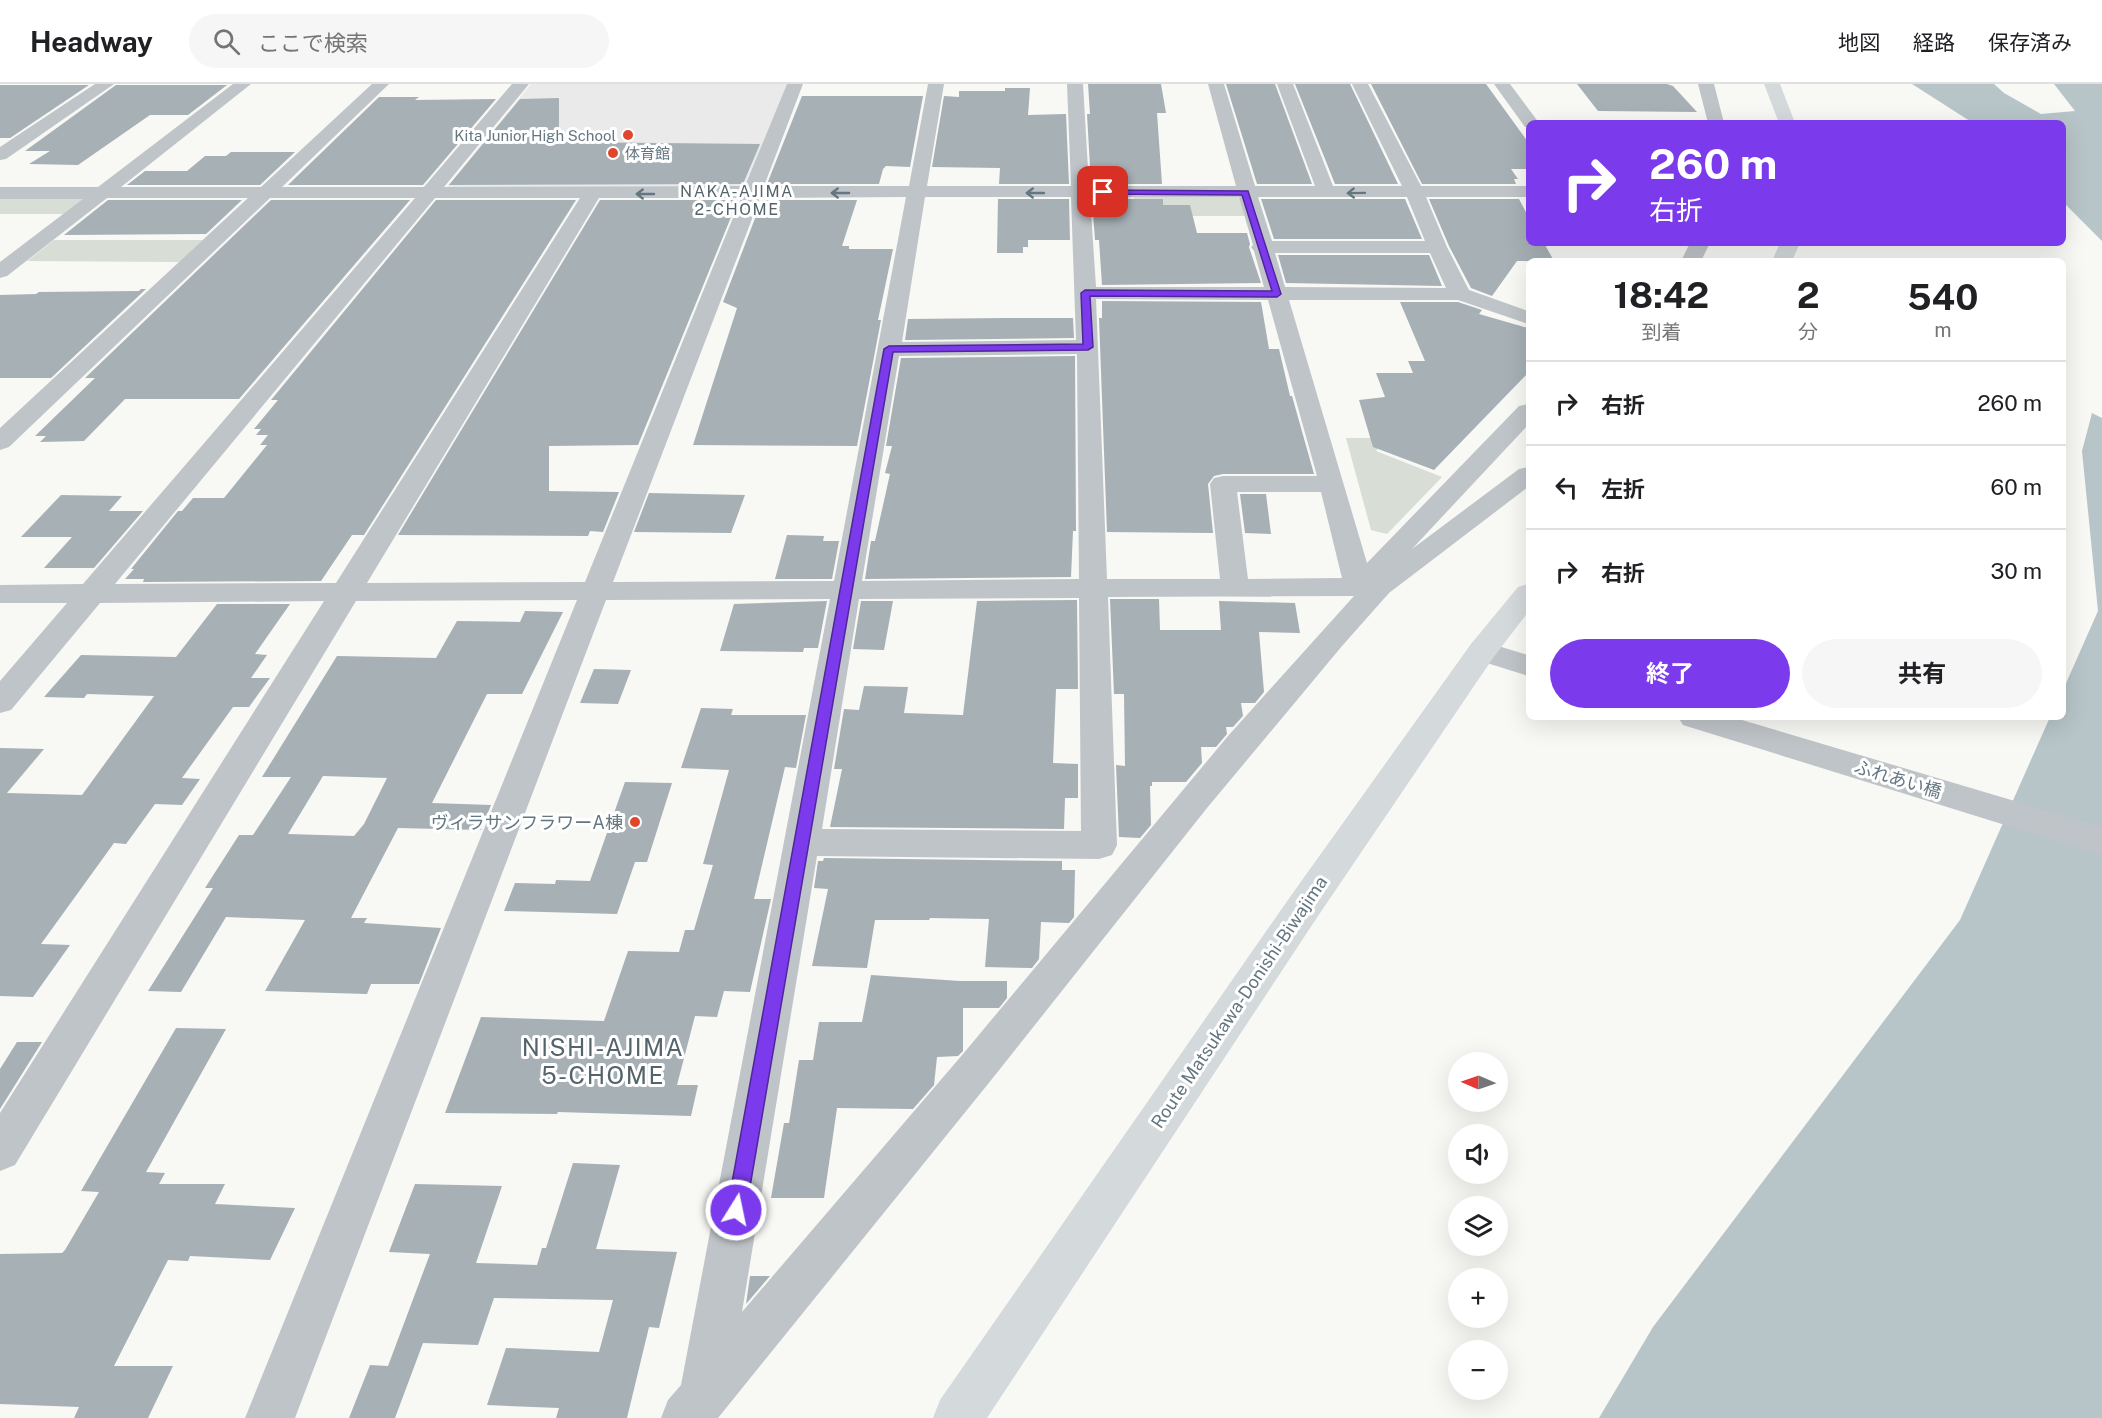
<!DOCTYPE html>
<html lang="ja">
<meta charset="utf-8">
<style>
body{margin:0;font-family:"Public Sans","Noto Sans JP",sans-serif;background:#f6f6f6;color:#202124;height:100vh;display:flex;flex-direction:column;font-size:22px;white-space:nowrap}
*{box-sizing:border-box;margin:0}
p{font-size:20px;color:#757577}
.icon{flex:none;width:33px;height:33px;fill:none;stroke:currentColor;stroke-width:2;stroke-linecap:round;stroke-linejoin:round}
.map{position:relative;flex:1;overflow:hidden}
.drawer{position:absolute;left:1526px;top:174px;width:540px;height:462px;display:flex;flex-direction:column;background:#fff;border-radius:9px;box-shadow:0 6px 24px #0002}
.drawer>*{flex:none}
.guide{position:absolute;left:1526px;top:36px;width:540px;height:126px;border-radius:9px;box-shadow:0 6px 24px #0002;background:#7c3aed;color:#fff;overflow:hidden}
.needle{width:39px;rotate:272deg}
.buttons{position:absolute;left:1448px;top:968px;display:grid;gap:12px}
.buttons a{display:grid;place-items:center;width:60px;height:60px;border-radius:50%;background:#fff;box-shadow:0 6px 24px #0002;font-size:30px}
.pin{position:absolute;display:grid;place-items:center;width:51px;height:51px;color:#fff;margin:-26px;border-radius:12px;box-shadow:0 3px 9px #0006}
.me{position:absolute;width:66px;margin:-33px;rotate:10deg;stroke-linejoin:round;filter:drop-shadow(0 0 4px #0008)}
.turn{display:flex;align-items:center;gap:21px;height:126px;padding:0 24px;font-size:27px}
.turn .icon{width:78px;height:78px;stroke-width:2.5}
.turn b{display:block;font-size:42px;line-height:51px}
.eta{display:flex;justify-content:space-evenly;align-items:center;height:102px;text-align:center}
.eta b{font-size:36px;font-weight:700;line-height:42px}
.cta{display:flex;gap:12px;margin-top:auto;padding:12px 24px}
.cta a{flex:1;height:69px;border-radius:36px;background:#7c3aed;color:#fff;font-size:24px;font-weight:700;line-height:69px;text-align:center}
.cta a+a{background:#f6f6f6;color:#202124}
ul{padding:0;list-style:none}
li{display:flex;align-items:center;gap:18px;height:84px;padding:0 24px;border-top:2px solid #e0e0e0}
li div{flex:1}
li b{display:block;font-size:22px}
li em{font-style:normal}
header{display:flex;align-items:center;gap:36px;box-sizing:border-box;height:84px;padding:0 30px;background:#fff;border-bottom:2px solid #e0e0e0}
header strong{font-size:28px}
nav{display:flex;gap:33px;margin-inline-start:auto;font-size:21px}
.search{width:420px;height:54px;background:#f6f6f6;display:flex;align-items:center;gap:15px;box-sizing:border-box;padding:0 21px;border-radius:33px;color:#757577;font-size:22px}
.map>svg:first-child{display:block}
.built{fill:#e9eae9}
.green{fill:#d8ddd5}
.water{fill:#b7c5c8}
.building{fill:#a6b0b5;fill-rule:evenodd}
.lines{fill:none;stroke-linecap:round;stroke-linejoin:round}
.minor{fill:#bfc4c8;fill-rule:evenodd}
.major{fill:#d4d9dc;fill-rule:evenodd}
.oneway{stroke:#647680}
.route{fill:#7c3aed;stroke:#51269a;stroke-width:1.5}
.poi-dot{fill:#e1462d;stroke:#fff;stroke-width:2}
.labels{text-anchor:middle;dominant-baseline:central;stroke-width:6;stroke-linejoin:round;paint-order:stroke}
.far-poi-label{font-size:15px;fill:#647680;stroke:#fff;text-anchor:end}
.far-neighbourhood-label{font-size:16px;letter-spacing:1.5px;fill:#55646b;stroke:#fff}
.street-label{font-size:18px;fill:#647680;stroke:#fff}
.poi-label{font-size:18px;fill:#647680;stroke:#fff;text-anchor:end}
.near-neighbourhood-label{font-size:24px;letter-spacing:1.5px;fill:#55646b;stroke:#fff}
</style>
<header>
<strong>Headway</strong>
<div class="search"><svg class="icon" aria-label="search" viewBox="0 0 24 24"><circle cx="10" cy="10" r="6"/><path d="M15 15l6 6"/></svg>ここで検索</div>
<nav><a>地図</a><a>経路</a><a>保存済み</a></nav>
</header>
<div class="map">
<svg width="2102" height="1334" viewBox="0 0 2102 1334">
<rect width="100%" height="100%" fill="#f8f8f5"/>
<path class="built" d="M531 0H787L746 102 446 104Z"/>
<g class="green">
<path d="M1134 111H1234L1241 115 1245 132H1135Z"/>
<path d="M0 113H92L66 130H0Z"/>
<path d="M54 156H203L179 178 27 177Z"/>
<path d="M1346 354H1386L1376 367 1442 393 1387 450 1371 446Z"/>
</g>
<g class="water">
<path d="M1912 0H1994L2004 9 2041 30 2075 27 2054 0H2102V157L2063 118 2062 39H1973Z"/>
<path d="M2092 329 2102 334V1334H1599L1653 1243 1960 836 2050 633H2062L2063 606 2098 527 2082 367Z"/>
</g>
<g class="building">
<path d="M1088 0H1161L1166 29H1157L1162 100H1091L1087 30H1090Z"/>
<path d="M1226 0H1275L1312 100H1257Z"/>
<path d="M1295 0H1350L1398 100H1335Z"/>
<path d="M1371 0H1486L1528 58V85H1511L1518 95H1514L1516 100H1422Z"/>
<path d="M1577 0H1667L1673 2 1697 28 1598 27Z"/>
<path d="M0 1H89L10 54H0Z"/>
<path d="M116 1H227L188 31H150L78 81 29 80 50 67H25Z"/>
<path d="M1005 4H1030L1028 31 1066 30 1069 100H999L1000 84 932 83 944 12 959 13V7H1005Z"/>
<path d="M802 12H923L910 83 886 82 883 85 879 100H767Z"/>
<path d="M379 13H419L415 16 496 15 423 101H288Z"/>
<path d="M559 14V55L557 58 760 60 743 100 449 101 520 15Z"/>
<path d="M231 68H295L260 101H127L145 87H187L205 72H226Z"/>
<path d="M998 115H1069L1070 156H1028V163H1023V169H997Z"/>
<path d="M1092 115H1163V121H1190L1197 149H1247L1250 160 1249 163 1261 199 1102 201 1099 156H1095Z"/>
<path d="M1261 115H1405L1422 155H1274Z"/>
<path d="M1429 115H1519L1528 132V159H1544L1554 177H1517L1492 212 1471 204 1449 162Z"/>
<path d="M108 116H242L206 150 64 151Z"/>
<path d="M271 116H410L239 315H125L84 357 40 358 46 352H35L95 294H85Z"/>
<path d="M436 116H576L364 451H352L321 497 143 498 144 495H125L134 485H131L178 427H182L193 414H224L267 361H260L268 351H256L261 345H254L278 316H271Z"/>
<path d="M600 116H738L638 361 549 362V407L619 408 603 448 590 447 588 452 398 451Z"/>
<path d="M762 116H857L842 162H849V165H893L878 236H881L857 362 693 361 737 224 723 218Z"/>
<path d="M1278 171H1429L1442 202 1286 199Z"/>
<path d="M141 205H146L51 294H0V211L36 210 39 208 139 207Z"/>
<path d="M1102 217 1261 218 1269 265H1279L1290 312H1292L1314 390H1223L1214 392 1208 400 1213 449 1107 448 1099 234H1102Z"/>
<path d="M1400 218H1458L1482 226 1479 230 1528 244V289L1434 386 1373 363 1359 316 1385 313 1376 289H1413L1408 277H1425Z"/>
<path d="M1006 234H1073L1074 254 905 256 908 235Z"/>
<path d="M1075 272 1076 447H1073L1071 493 865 495 871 457H875L890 390 885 389 892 362H886L901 274Z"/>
<path d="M649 409 745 411 731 449 634 448Z"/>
<path d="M1240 410H1266L1271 450 1245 449Z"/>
<path d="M61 411 122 412 109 427H143L94 484H44L72 453H21Z"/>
<path d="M787 451 824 452 823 457H839L832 495H775Z"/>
<path d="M1110 515H1159L1160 546H1221L1219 517 1295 519 1300 549 1259 548 1264 608 1255 619H1241L1243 632 1233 643H1226L1227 650 1216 663H1201L1202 679 1186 698H1152V702H1150L1151 741 1140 754 1119 753 1116 681 1125 682 1124 610H1114Z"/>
<path d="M1077 516 1078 605H1056L1053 679 1078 680V714H1065L1064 745 830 743 842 685H834L844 625 859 626 864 602 908 603 904 629 963 631 977 517Z"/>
<path d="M827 517 818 564H804L803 568 720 567 734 520Z"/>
<path d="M861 517H893L884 566 853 565Z"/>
<path d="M217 520H290L255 570 267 571 251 594H270L249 623H233L182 694 200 695 182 721 155 720 126 760 114 759 41 860 70 861 33 913 0 912V664L44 665 7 709 82 711 154 612 87 610 84 614 44 613 81 571 176 573Z"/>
<path d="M525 527 563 528 522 610H487L432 719 491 721 481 746 398 744 351 834H367L364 839 441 844 419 900H371L367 910 265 907 305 836 226 833 181 908 148 907 213 804H205L239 751H253L291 693H262L337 572 436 574 457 537 520 538ZM323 692 387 694 364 740 354 752 288 750Z"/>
<path d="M594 585 631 586 618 620 580 619Z"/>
<path d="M701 624 733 625 731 631H806L796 684 785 683 754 815H771L750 908 724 907 717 933 695 932 677 1001H698L691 1032 558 1028 557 1030 445 1029 481 933 604 937 628 867 679 868 685 846H694L713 781 703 780 729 686 681 684Z"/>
<path d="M625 698 672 699 647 778H635L617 830 504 827 515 799 555 800 556 796 590 797Z"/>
<path d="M824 774 1062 777V786H1075L1074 833 1069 839 1041 838 1039 875 1032 884 985 883 989 835 930 834 929 836H875L867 884 812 882 828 805 814 804 818 777H823Z"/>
<path d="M871 891 960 897H1007V914L999 924H963V967L958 972 937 973 934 1001 913 1025 837 1024 824 1114H771L784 1039H789L799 976H813L819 938H862Z"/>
<path d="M176 944 226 945 146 1088 165 1089 159 1100H225L215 1120 295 1124 270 1176 190 1172 188 1177 168 1176 114 1282H173L148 1334H74L79 1323 0 1320V1170L62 1169 65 1166 99 1108 81 1107Z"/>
<path d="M17 958H42L0 1025V985Z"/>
<path d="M573 1079 620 1081 596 1165 677 1168 659 1244 649 1243 627 1334H556L559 1324 487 1321 506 1264 599 1268 613 1216 494 1214 478 1261 423 1259 395 1334H349L370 1281 388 1282 430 1170 389 1168 415 1100 502 1102 476 1179 537 1181 542 1164H546Z"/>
<path d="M750 1192H770L746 1220Z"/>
</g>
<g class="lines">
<g class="minor">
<path d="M95 0H114L6 75 0 76V63Z"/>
<path d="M233 0H251L121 103H261L372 0H389L282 103H424L512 0H529L444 103 745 102 787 0H803L764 102H909L928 0H944L927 102H1071L1067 0H1083L1089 102H1236L1208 0H1224L1255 102H1315L1277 0H1293L1333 102H1402L1352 0H1368L1421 102H1528V113H1426L1447 163 1469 206 1528 227V240L1458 216H1289L1367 479 1519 322 1528 320V341L1412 465 1519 385 1528 383V403L1389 509 1342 562 1207 724 992 995 718 1334H661L668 1316 681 1301 830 515 606 516 295 1334H245L577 516 356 517 15 1081 0 1087V1029L324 517 100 519 11 626 0 629V597L67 519H0V501L83 500 415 114H270L9 363 0 366V344L248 114H107L7 192 0 194V178L83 115H0V103H98ZM906 113 834 497 613 498 760 114ZM925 113H1071L1076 256 902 258ZM1090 113H1239L1253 161 1251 163 1254 167 1264 203H1096ZM1258 113H1407L1425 157H1272ZM435 114H580L336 499 115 500ZM599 114H741L585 498 367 499ZM1275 169H1430L1446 204 1285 203ZM1096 215 1268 216 1317 392H1223L1214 394 1210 400 1220 495H1107ZM1077 270 1079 495 862 497 899 272ZM1237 408H1321L1342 494 1248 495ZM1354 512 1228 652 963 970 742 1228 817 772 1099 775 1112 771 1117 761 1108 513ZM1079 514 1081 747 822 745 859 515Z"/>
<path d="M1494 0H1510L1539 39H1528V43H1525Z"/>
<path d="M1698 0H1714L1724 39H1708Z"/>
<path d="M1690 159H1710L1701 177H1681Z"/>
<path d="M1482 557 1528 571V592L1471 574 1467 567 1471 560Z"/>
<path d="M1678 633H1732L2102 743V771L1683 641Z"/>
</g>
<g class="major">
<path d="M1764 0H1780L1795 39H1779Z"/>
<path d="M1780 159H1800L1792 177H1772Z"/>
<path d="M1528 500V528L1493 574 1316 835 987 1334H933L940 1316 1290 813 1471 560 1518 503Z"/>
</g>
</g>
<defs><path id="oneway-shaft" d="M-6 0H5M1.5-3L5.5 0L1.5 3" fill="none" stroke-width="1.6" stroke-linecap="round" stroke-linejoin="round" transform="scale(1.5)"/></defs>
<g class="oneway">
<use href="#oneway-shaft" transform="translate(840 109) rotate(180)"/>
<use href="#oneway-shaft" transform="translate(1035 109) rotate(180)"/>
<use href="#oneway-shaft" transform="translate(1356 109) rotate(179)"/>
<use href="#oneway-shaft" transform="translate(645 110) rotate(180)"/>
</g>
<path class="route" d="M1103 106 1248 107 1281 210 1277 213 1090 212 1093 263 1088 266 893 268 746 1126 743 1133 736 1135 730 1133 727 1126 884 265 889 262 1083 260 1081 209 1085 206 1272 207 1242 111 1100 110 1099 108Z"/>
<g class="poi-dot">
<circle cx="628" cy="51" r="6"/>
<circle cx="613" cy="69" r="6"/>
<circle cx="635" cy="738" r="6"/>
</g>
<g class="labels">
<g class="far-poi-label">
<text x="616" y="51">Kita Junior High School</text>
<text x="625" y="69" text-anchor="start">体育館</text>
</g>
<g class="far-neighbourhood-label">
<text x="737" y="107">NAKA-AJIMA<tspan x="737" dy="18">2-CHOME</tspan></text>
</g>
<g class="street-label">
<text transform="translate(1898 695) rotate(17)">ふれあい橋</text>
<text transform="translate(1239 918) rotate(-56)">Route Matsukawa-Donishi-Biwajima</text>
</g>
<g class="poi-label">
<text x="623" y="738">ヴィラサンフラワーA棟</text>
</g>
<g class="near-neighbourhood-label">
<text x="603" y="963">NISHI-AJIMA<tspan x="603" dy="28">5-CHOME</tspan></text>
</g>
</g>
</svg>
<div class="buttons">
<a><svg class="needle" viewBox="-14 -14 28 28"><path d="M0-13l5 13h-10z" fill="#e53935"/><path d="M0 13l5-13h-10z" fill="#757577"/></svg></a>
<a><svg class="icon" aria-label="sound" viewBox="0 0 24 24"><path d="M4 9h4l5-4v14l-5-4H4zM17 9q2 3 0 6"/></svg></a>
<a><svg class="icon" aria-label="layers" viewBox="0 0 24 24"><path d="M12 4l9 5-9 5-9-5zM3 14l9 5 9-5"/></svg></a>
<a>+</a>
<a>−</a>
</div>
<div class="pin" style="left:1103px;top:108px;background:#d93025"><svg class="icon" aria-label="arrive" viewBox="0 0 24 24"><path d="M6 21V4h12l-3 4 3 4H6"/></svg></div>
<svg class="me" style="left:736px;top:1126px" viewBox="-20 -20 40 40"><circle r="17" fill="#7c3aed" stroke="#fff" stroke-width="3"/><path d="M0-11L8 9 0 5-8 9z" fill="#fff"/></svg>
<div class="guide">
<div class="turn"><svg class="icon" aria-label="right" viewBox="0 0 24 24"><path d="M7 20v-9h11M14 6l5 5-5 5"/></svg><div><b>260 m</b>右折</div></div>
</div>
<section class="drawer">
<div class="eta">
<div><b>18:42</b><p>到着</p></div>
<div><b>2</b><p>分</p></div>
<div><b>540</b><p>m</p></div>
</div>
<ul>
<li><svg class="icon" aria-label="right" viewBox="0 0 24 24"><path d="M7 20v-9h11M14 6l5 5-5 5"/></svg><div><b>右折</b></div><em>260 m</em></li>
<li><svg class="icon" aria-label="left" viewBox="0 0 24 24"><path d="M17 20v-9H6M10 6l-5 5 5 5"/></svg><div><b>左折</b></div><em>60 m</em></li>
<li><svg class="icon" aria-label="right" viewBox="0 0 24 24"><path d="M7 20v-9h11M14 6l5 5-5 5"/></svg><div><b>右折</b></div><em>30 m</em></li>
</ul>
<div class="cta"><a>終了</a><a>共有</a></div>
</section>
</div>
